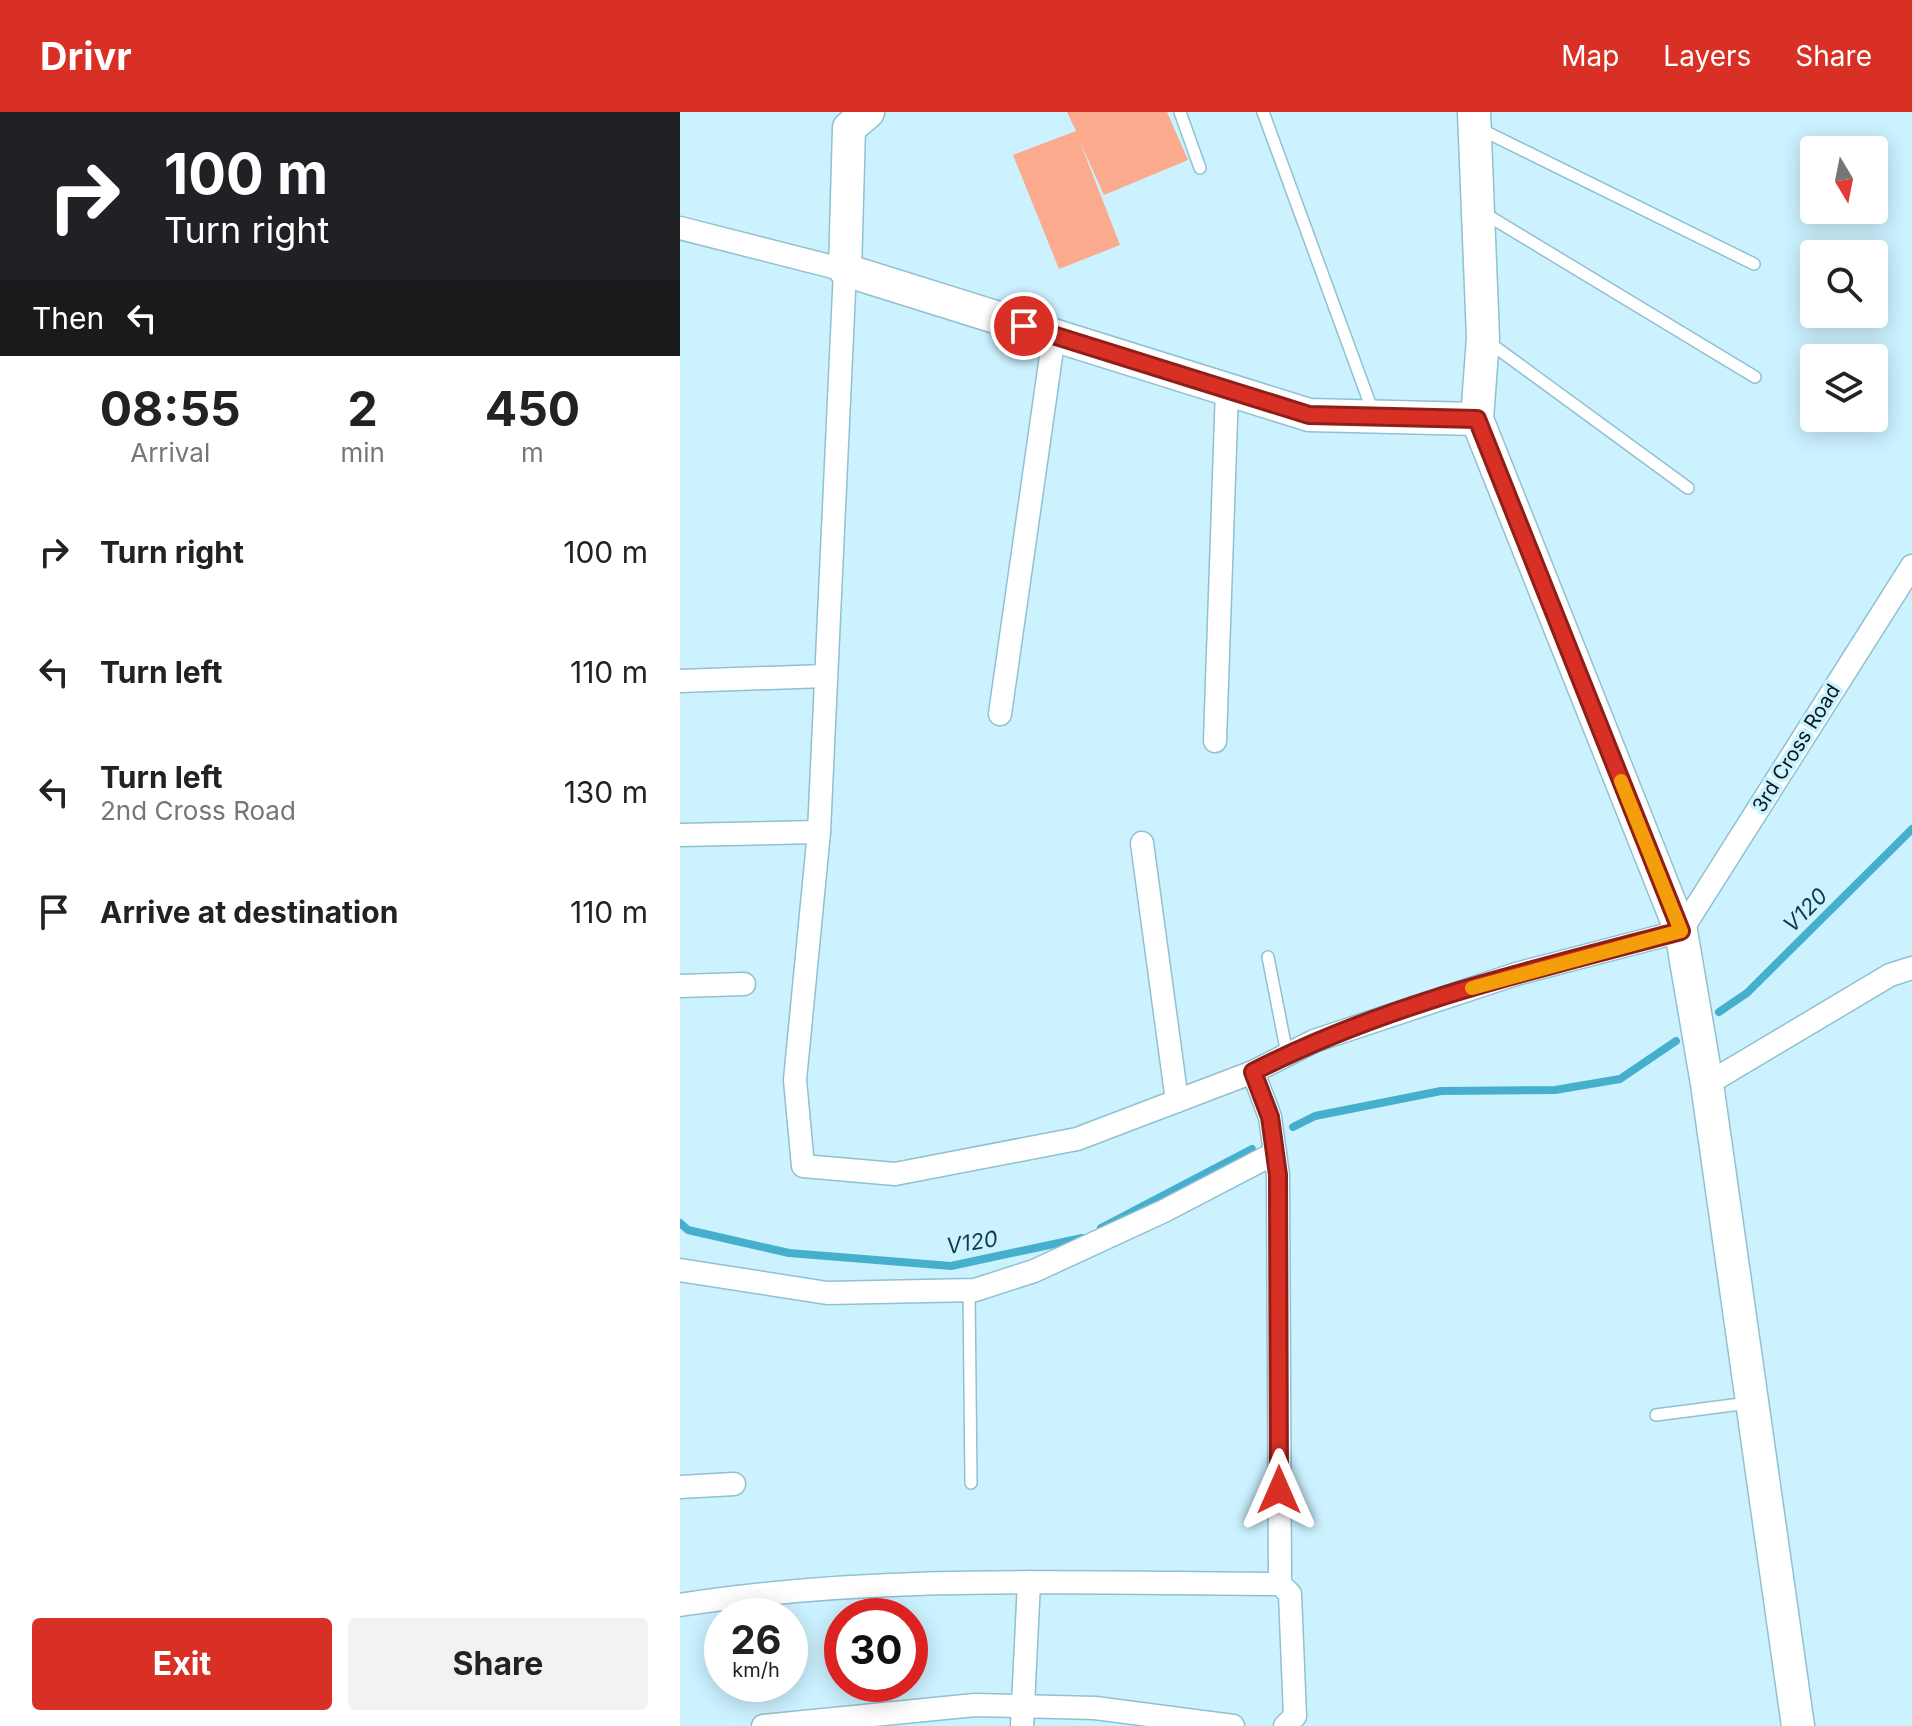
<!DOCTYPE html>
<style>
body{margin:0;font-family:Inter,sans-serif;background:#f2f2f2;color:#222;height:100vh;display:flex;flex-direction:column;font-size:30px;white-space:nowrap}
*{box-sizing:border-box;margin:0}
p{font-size:26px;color:#767676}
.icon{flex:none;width:44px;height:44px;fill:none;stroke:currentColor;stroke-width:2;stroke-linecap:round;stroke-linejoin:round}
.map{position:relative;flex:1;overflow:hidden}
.panel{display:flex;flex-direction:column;background:#fff;width:680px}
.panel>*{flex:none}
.top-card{background:#202124;color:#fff;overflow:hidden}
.needle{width:52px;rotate:170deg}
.buttons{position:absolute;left:1120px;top:24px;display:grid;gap:16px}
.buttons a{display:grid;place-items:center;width:88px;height:88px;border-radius:8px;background:#fff;box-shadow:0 4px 20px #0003;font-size:40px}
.speed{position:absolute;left:24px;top:1486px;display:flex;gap:16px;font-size:40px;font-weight:700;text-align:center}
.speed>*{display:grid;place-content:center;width:104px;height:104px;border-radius:50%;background:#fff;box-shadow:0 4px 20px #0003;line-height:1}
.speed small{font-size:20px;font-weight:400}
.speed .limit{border:12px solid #d22;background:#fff;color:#111}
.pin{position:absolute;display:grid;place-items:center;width:68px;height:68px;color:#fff;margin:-34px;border:4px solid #fff;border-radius:50%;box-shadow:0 2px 8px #0007}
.me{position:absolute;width:88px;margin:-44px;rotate:0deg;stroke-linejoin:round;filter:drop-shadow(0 0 6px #0008)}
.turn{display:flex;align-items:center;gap:28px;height:168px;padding:0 32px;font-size:36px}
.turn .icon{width:104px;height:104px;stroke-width:2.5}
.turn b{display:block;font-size:56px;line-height:68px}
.then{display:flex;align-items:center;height:76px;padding:0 32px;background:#0003;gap:16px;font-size:30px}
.eta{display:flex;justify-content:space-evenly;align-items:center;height:136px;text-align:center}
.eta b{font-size:48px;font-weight:700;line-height:56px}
.button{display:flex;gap:16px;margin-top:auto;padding:16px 32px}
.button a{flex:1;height:92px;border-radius:8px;background:#d93025;color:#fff;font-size:32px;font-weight:700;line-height:92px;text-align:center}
.button a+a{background:#f2f2f2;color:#222}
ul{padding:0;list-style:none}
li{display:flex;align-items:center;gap:24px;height:120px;padding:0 32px}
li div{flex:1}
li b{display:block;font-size:30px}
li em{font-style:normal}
header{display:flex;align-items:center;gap:48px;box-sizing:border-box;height:112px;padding:0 40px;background:#d93025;color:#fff}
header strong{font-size:38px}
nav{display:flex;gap:44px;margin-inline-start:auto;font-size:28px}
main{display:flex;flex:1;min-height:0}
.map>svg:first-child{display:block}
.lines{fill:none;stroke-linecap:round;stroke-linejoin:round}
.stream{stroke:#46afcd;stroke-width:8}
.building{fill:#fbaa8d}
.lane-casing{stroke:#91c0cf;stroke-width:14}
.street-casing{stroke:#91c0cf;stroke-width:25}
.secondary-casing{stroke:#91c0cf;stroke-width:35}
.lane{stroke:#fff;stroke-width:11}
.street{stroke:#fff;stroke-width:22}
.secondary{stroke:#fff;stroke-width:32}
.route-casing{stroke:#8d1f18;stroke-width:20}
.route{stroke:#d93025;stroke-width:14}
.slow{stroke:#f59e0b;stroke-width:14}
.labels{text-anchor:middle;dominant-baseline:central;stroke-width:7;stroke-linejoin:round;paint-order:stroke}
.street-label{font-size:20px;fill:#071a1f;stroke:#ccf2ff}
.water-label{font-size:22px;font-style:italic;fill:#0c3c49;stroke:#ccf2ff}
</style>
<header>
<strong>Drivr</strong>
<nav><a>Map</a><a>Layers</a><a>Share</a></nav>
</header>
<main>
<section class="panel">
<div class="top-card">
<div class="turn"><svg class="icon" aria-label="right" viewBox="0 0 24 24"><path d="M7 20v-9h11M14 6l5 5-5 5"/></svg><div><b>100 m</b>Turn right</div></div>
<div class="then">Then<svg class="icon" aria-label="left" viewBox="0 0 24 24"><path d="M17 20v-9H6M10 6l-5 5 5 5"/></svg></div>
</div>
<div class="eta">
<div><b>08:55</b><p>Arrival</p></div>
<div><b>2</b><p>min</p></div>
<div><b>450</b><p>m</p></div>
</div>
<ul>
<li><svg class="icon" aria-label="right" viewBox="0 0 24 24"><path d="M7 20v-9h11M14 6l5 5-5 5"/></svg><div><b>Turn right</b></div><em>100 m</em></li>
<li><svg class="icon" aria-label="left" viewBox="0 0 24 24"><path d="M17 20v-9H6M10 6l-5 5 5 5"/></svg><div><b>Turn left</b></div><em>110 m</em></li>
<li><svg class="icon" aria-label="left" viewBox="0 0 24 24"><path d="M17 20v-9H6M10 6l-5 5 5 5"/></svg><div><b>Turn left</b><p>2nd Cross Road</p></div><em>130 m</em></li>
<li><svg class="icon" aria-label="arrive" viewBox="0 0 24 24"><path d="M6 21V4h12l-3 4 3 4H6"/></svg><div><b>Arrive at destination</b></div><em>110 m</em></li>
</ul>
<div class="button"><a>Exit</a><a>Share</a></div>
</section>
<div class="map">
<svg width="1232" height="1614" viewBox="0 0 1232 1614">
<rect width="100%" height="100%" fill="#ccf2ff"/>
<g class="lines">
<g class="stream">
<path d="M1039 900 1067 881 1232 717"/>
<path d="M613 1015 635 1004 761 979 875 978 940 967 996 929"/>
<path d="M0 1111 8 1118 109 1141 271 1154 402 1126"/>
<path d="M421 1116 572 1037"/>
</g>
</g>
<path class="building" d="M387 0H487L508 48 424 83 400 30 440 133 379 157 333 43 396 19Z"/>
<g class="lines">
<defs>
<g id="lane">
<path d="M500 0 520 56"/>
<path d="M583 0 693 300"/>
<path d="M798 16 1074 152"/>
<path d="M802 100 1075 265"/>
<path d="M807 229 1008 376"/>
<path d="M588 845 607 942"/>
<path d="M289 1178 291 1371"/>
<path d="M976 1303 1068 1291"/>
</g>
<g id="street">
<path d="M0 116 165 158 139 720 115 968 123 1054 215 1062 397 1027 573 960 634 929 836 862 1001 819 1232 454"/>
<path d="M0 569 145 564"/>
<path d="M320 602 374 223"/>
<path d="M535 629 547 277"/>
<path d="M0 723 139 720"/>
<path d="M462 731 497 989"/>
<path d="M0 874 64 872"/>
<path d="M573 960 590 1005 598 1063 600 1472 610 1482 615 1604 605 1614"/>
<path d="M1027 972 1210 863 1232 856"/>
<path d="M0 1158 147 1181 295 1178 354 1159 484 1099 595 1041"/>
<path d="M0 1375 54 1372"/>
<path d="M0 1493C197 1462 400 1471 600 1472"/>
<path d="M83 1614 295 1593 415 1596 553 1614"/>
<path d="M342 1614 349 1470"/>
</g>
<g id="secondary">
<path d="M188 0 169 16 165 158 629 303 797 307"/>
<path d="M794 0 803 226 797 307 1001 819 1027 972 1118 1614"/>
</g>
</defs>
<use href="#lane" class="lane-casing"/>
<use href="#street" class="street-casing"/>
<use href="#secondary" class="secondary-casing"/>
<use href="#lane" class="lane"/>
<use href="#street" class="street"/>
<use href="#secondary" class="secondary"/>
</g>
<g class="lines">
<defs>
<path id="route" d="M344 214 629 303 797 307 1001 819C857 857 706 891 573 960L590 1005 598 1063 599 1378"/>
</defs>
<use href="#route" class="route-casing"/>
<use href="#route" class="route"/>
<path class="slow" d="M792 876 1001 819 941 669"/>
</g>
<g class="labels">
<g class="street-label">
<text transform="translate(1116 636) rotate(-58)">3rd Cross Road</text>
</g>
<g class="water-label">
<text transform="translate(1125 798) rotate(-45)">V120</text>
<text transform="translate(292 1130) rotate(-9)">V120</text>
</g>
</g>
</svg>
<div class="buttons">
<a><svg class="needle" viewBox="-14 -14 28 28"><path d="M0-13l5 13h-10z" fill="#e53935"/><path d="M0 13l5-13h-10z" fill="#767676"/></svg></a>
<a><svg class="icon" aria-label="search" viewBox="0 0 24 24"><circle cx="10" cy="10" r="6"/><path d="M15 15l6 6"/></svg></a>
<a><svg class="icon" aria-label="layers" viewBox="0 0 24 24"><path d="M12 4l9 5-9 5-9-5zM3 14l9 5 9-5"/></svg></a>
</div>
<div class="speed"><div>26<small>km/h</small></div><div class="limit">30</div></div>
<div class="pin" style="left:344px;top:214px;background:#d93025"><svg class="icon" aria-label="arrive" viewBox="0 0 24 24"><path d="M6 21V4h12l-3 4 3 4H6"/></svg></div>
<svg class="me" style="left:599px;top:1378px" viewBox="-20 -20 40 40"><path d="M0-17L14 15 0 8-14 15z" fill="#d93025" stroke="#fff" stroke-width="4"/></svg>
</div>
</main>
